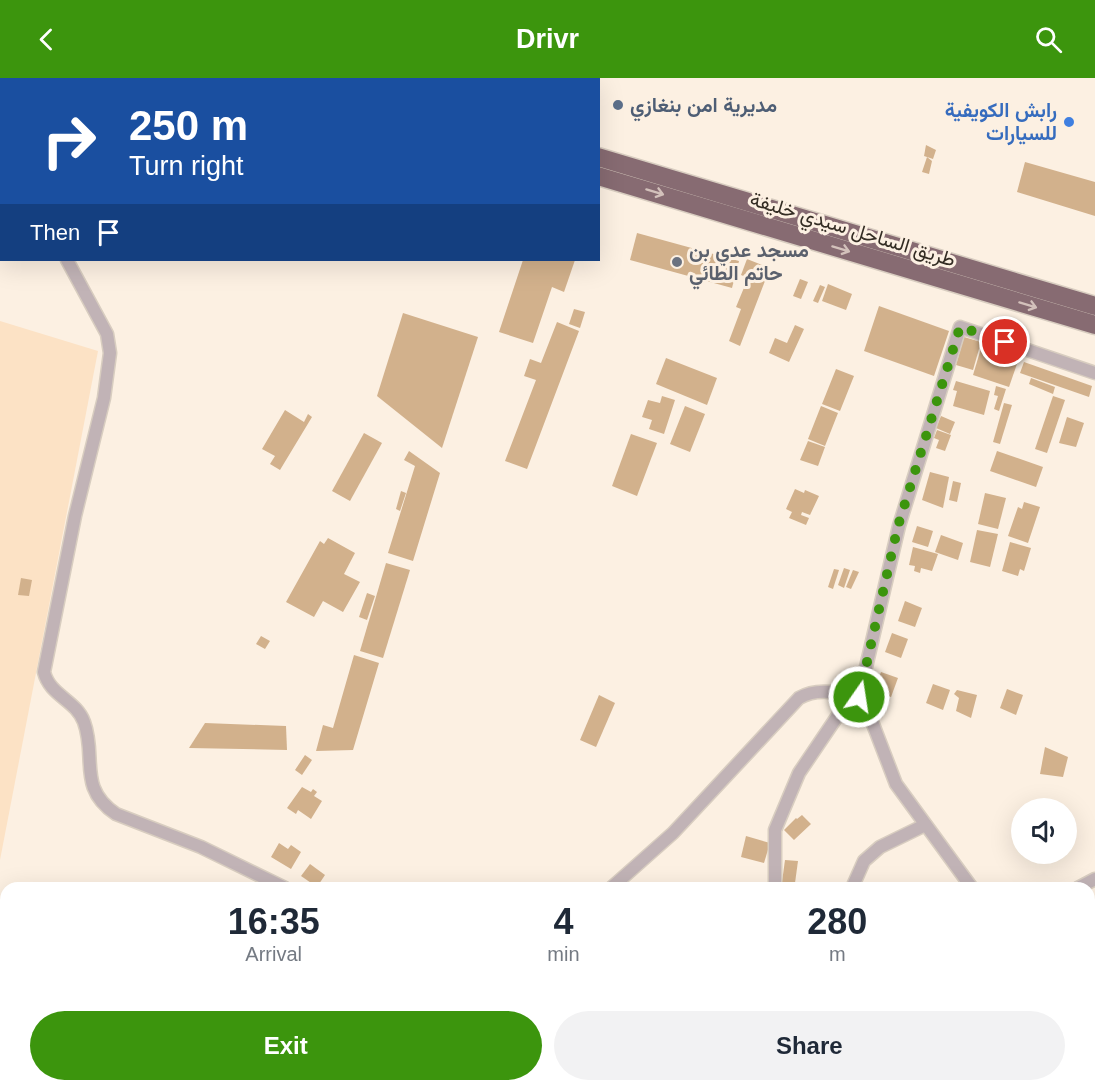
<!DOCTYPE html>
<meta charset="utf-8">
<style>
body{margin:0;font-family:Helvetica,Vazirmatn,sans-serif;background:#f2f2f3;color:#1f2937;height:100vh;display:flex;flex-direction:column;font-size:22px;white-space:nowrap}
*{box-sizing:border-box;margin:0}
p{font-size:20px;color:#747a83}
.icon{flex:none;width:33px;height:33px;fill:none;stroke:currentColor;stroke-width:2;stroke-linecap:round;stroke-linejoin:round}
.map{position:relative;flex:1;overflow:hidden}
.panel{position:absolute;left:0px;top:804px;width:1095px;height:210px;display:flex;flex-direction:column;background:#fff;border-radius:18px 18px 0 0;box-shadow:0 6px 24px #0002}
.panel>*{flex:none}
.guide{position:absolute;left:0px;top:0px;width:600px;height:183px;box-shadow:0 6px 24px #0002;background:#1a4fa0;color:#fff;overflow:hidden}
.tools{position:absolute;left:1011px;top:720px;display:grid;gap:12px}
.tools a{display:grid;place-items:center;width:66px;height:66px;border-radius:50%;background:#fff;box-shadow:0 6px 24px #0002;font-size:30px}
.pin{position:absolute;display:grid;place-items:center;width:51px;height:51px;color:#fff;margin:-26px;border:3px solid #fff;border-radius:50%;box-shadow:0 2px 6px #0007}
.me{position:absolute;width:66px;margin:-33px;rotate:13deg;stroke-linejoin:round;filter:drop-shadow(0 0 4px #0008)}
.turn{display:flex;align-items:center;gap:21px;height:126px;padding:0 30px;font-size:27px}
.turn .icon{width:78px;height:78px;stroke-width:2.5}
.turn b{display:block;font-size:42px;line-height:51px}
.then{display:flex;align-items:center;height:57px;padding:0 30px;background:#0003;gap:12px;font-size:22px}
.eta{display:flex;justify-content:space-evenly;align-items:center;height:102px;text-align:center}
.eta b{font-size:36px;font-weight:700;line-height:42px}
.primary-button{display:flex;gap:12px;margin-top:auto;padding:12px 30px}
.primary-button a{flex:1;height:69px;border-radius:36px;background:#3c950d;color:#fff;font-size:24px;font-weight:700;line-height:69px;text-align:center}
.primary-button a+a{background:#f2f2f3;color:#1f2937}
header{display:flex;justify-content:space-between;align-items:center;height:78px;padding:0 30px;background:#3c950d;color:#fff;font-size:27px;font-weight:700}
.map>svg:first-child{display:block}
.built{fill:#fce2c5}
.building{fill:#d2b18c}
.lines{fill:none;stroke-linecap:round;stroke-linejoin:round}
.minor-casing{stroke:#d8cdc0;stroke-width:15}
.highway-casing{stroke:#d8cdc0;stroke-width:21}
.minor{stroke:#c1b3b6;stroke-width:12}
.highway{stroke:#876b72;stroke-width:18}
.oneway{stroke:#d3c1bb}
.route{stroke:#3c950d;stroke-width:10;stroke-dasharray:0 18}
.service-dot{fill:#5c6f8a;stroke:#fcf0e2;stroke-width:2}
.shop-dot{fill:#3f7fe0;stroke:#fcf0e2;stroke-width:2}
.worship-dot{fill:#6b7280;stroke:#fcf0e2;stroke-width:2}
.labels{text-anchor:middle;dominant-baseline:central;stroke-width:6;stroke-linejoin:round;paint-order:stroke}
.service-label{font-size:20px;font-weight:bold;fill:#4e5e75;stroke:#fcf0e2;text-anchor:start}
.shop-label{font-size:20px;font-weight:bold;fill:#366cbe;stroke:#fcf0e2;text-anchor:end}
.street-label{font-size:20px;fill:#332c23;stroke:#fcf0e2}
.worship-label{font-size:20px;font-weight:bold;fill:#5b616d;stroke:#fcf0e2;text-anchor:start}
</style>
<header><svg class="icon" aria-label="back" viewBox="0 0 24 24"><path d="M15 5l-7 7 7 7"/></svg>Drivr<svg class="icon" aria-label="search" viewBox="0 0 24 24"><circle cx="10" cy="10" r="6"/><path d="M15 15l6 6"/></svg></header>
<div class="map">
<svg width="1095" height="1014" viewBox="0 0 1095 1014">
<rect width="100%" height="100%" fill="#fcf0e2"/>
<path class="built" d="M0 243 98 273 0 782Z"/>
<g class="building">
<path d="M926 67 936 72 933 81 924 78Z"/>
<path d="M927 79 932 83 929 96 922 94Z"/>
<path d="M1025 84 1095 104V138L1017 114Z"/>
<path d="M637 155 739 183 732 210 630 182Z"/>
<path d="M747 181 770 190 740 268 729 263 741 231 736 229 748 200 741 197Z"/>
<path d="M523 182H575L564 214 552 209 533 265 499 254Z"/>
<path d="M800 201 808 204 801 221 793 218Z"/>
<path d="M828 206 852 216 846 232 822 223Z"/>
<path d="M820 207 825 209 818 225 813 223Z"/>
<path d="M879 228 949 253 934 298 864 273Z"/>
<path d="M574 231 585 234 580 250 569 246Z"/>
<path d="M403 235 478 259 442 370 377 318Z"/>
<path d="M557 244 579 253 527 391 505 383 536 302 524 298 530 281 541 285Z"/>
<path d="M795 247 804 251 789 284 769 275 775 260 787 265Z"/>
<path d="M964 259 981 264 973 292 956 287Z"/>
<path d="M982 267 1019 280 1009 309 973 297Z"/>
<path d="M666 280 717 300 707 327 656 306Z"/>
<path d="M1024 284 1092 308 1089 319 1020 295Z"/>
<path d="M836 291 854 298 840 333 822 326Z"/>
<path d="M1031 300 1055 309 1053 316 1029 306Z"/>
<path d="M956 303 990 313 984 337 953 328 957 313 953 312Z"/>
<path d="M996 308 1006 311 999 333 994 331 998 318 994 317Z"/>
<path d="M662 318 675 322 664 356 649 351 652 342 642 339 648 322 660 325Z"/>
<path d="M1053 318 1065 322 1047 375 1035 371Z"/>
<path d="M1004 325 1012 327 1000 366 993 364Z"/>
<path d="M685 328 705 336 690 374 670 366Z"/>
<path d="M821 328 838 335 825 368 808 361Z"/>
<path d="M285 332 304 344 308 336 312 339 280 392 270 386 275 378 262 371Z"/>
<path d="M941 338 955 344 950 356 936 350Z"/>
<path d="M1067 339 1084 345 1076 369 1059 365Z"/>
<path d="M937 352 951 357 945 373 936 370 939 362 934 360Z"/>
<path d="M364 355 382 365 350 423 332 413Z"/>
<path d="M631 356 657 365 637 418 612 408Z"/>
<path d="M808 363 825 369 818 388 800 382Z"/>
<path d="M409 373 440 395 413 483 388 475 415 388 404 382Z"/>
<path d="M997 373 1043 389 1036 409 990 393Z"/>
<path d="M930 394 949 399 943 430 922 422Z"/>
<path d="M953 403 961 405 957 424 949 422Z"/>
<path d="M795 411 804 415 805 412 819 418 810 437 802 434 801 437 809 440 806 447 789 440 792 434 786 431Z"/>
<path d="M401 413 406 415 400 433 396 431Z"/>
<path d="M985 415 1006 420 998 451 978 446Z"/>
<path d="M1024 424 1040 429 1028 465 1008 458 1018 429 1022 431Z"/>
<path d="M917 448 933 453 928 469 912 464Z"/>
<path d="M977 452 998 456 990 489 970 484Z"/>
<path d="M941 457 963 465 958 482 935 474Z"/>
<path d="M328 460 355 475 344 496 360 504 343 534 323 523 314 539 286 524 320 463 324 466Z"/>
<path d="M1010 464 1031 470 1024 493 1020 491 1018 498 1002 493Z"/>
<path d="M913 469 938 476 932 493 921 490 920 495 914 493 915 488 909 487Z"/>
<path d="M386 485 410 492 383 580 360 573Z"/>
<path d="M844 490 850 492 844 510 838 507Z"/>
<path d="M834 491 839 492 833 511 828 509Z"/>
<path d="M853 492 859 494 851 511 846 509Z"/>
<path d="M21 500 32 502 29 518 18 517Z"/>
<path d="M367 515 375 518 367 542 359 539Z"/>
<path d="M905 523 922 530 915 549 898 543Z"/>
<path d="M892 555 908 561 901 580 885 574Z"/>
<path d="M261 558 270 563 265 571 256 566Z"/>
<path d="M354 577 379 585 353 672 316 673 323 647 333 650Z"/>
<path d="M881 594 898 600 891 619 874 613Z"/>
<path d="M933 606 950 612 943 632 926 625Z"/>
<path d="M1007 611 1023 617 1016 637 1000 630Z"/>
<path d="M957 612 977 617 971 640 956 633 959 620 954 616Z"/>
<path d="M599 617 615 625 596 669 580 662Z"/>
<path d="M205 645 286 648 287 672 189 670Z"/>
<path d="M1045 669 1068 679 1063 699 1040 696Z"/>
<path d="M305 677 312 682 302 697 295 692Z"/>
<path d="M302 709 311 714 313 711 317 714 314 718 322 723 311 741 298 732 296 736 287 730Z"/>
<path d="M802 737 811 746 794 762 784 752 796 740 797 741Z"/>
<path d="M746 758 770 765 764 785 741 779Z"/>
<path d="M279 765 288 771 291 767 301 774 291 791 271 779Z"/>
<path d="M785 782 798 783 795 805 782 804Z"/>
<path d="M310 786 325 797 317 809 301 798Z"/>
<path d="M543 1008H557L558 1009 553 1014H545L541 1010Z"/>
</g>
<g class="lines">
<defs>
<g id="minor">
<path d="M0 85 2 87"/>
<path d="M67 182 107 256 110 275 104 320 75 438 44 594C50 618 76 622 84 644 97 679 77 710 116 736L201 769 285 810"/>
<path d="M859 619 899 448 960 249 1095 295"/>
<path d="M611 810 673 755 799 620C818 609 838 615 859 619L866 628 896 706 972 810"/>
<path d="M775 810V752L799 695 847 624 859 619"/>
<path d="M852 810 864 783 880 769 925 747"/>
<path d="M1078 810 1095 801"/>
<path d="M415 1014 419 1008"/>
</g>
<g id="highway">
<path d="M275 0 280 2"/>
<path d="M336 0 341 2"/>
<path d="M598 79 1095 228"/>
<path d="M598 98 1095 247"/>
</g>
</defs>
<use href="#minor" class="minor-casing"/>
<use href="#highway" class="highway-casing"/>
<use href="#minor" class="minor"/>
<use href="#highway" class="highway"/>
</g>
<defs><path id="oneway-shaft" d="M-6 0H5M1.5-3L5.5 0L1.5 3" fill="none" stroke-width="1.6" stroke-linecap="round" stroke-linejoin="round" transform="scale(1.5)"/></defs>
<g class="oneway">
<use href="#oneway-shaft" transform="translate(655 114) rotate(17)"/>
<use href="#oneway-shaft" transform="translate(841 171) rotate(17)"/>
<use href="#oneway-shaft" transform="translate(1028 227) rotate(17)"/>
</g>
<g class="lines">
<path class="route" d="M859 619 898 448 960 249 1005 264"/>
</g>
<circle class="service-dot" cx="618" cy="27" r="6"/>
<circle class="shop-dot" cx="1069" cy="44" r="6"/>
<circle class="worship-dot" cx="677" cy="184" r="6"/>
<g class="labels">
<g class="service-label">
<text x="630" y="27">مديرية امن بنغازي</text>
</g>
<g class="shop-label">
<text x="1057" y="32">رابش الكويفية<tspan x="1057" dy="23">للسيارات</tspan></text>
</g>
<g class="street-label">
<text transform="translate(853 151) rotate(17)">طريق الساحل سيدي خليفة</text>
</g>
<g class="worship-label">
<text x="689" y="172">مسجد عدي بن<tspan x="689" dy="23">حاتم الطائي</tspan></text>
</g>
</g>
</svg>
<div class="tools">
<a><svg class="icon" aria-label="sound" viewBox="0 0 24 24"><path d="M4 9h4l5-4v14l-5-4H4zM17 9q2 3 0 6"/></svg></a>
</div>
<div class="pin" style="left:1005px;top:264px;background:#d93025"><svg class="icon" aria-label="arrive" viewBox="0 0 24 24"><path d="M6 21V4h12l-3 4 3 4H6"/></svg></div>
<svg class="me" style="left:859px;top:619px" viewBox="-20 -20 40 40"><circle r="17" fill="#3c950d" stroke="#fff" stroke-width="3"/><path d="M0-11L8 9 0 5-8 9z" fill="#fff"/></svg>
<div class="guide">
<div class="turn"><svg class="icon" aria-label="right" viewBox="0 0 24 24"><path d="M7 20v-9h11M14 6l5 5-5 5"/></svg><div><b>250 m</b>Turn right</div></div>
<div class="then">Then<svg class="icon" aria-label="arrive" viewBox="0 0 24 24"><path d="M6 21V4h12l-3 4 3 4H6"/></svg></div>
</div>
<section class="panel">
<div class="eta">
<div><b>16:35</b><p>Arrival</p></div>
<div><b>4</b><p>min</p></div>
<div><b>280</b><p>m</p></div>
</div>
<div class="primary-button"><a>Exit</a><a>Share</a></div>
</section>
</div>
